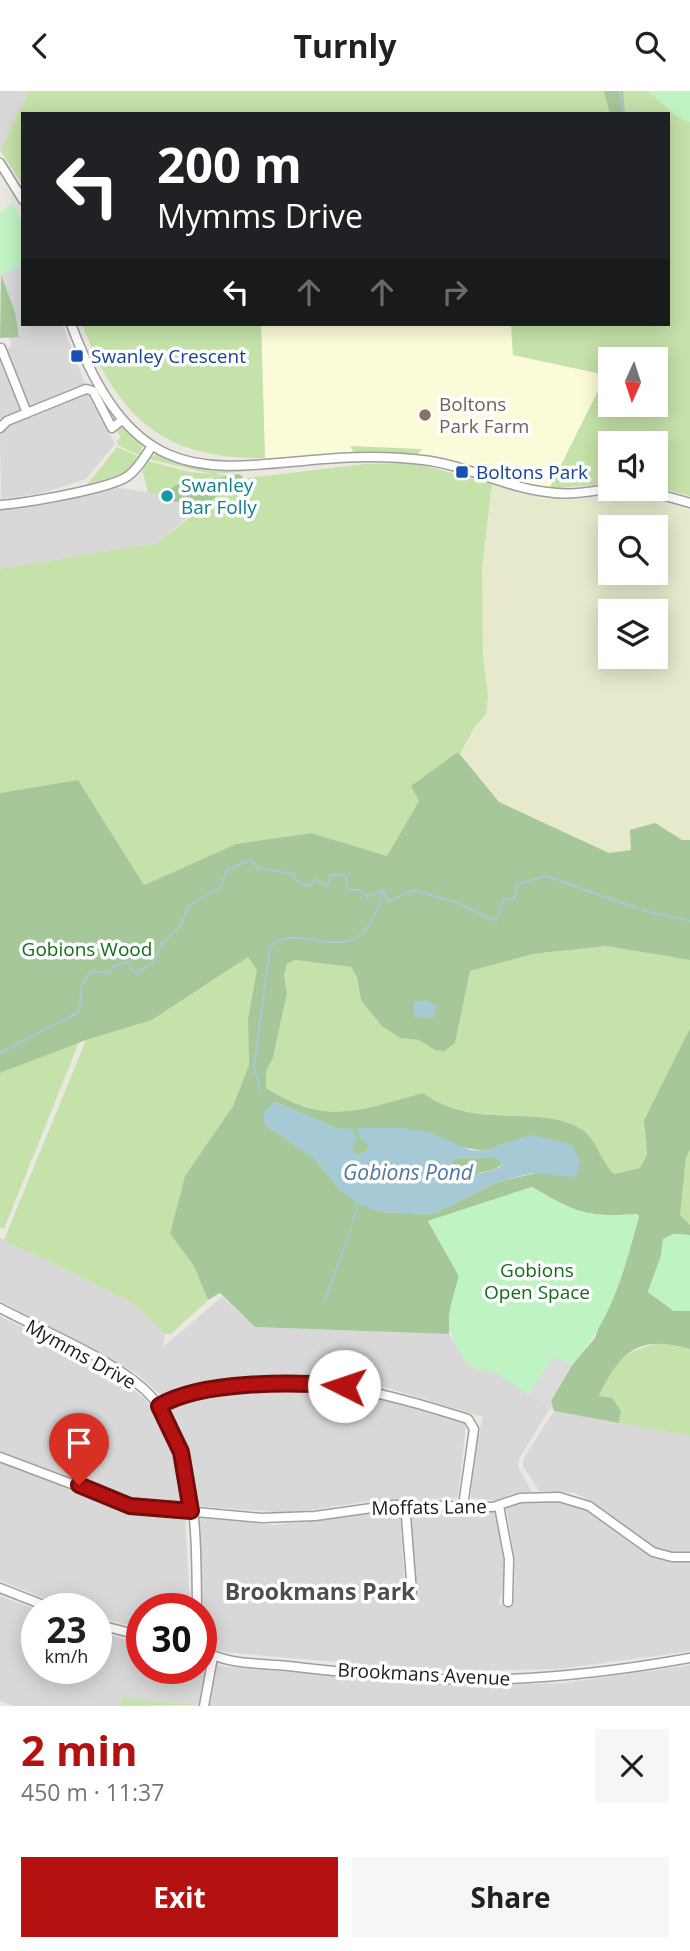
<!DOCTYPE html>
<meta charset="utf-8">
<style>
body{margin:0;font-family:"Open Sans",sans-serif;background:#f6f6f6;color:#202124;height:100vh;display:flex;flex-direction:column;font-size:26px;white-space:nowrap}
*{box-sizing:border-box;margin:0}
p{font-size:23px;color:#757577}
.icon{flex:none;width:38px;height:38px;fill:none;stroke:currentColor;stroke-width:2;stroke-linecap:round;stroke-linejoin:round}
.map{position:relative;height:1615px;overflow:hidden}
.sheet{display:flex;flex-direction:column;background:#fff;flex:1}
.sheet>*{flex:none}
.top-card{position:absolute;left:21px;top:21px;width:649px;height:214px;border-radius:0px;box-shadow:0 4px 18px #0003;background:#202124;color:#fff;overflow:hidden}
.needle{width:46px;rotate:183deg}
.tools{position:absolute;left:598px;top:256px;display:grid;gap:14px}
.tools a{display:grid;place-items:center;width:70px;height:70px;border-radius:0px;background:#fff;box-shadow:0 4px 18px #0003;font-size:35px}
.speed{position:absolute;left:21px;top:1502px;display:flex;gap:14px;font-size:35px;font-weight:700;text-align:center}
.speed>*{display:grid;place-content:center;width:91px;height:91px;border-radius:50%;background:#fff;box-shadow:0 4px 18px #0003;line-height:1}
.speed small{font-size:18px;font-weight:400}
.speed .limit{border:10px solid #d22;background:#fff;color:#111}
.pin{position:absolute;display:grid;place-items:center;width:60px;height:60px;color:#fff;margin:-72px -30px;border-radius:50% 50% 50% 0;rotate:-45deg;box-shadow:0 0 7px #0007}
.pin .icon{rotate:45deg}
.me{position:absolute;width:77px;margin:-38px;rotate:274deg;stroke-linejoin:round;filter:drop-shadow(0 0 5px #0008)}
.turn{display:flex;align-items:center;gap:24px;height:147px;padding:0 21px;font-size:32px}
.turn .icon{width:91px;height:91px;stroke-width:2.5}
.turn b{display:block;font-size:49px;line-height:60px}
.lanes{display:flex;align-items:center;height:66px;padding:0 21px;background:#0003;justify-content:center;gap:35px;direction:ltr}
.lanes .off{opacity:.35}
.round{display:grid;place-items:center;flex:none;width:74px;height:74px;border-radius:0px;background:#f6f6f6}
.headline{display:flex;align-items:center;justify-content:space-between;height:119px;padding:0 21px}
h1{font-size:42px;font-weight:700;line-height:52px;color:#b41211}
.cta{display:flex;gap:14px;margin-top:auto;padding:14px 21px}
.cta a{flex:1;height:80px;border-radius:0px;background:#b41211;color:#fff;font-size:28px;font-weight:700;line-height:80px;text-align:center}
.cta a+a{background:#f6f6f6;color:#202124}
header{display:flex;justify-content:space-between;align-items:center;height:91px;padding:0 21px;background:#fff;font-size:32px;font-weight:700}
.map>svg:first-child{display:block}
.residential{fill:#d9d8d8}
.education{fill:#fbfbda}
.farmland{fill:#e7e9cd;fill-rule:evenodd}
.grass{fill:#c5e2aa;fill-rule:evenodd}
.forest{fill:#a6c799;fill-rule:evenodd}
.park{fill:#c0f3c4}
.parking{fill:#dbdbdb}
.water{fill:#a5cad6;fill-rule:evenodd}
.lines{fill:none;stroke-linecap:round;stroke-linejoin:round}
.stream{stroke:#a5cad6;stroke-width:2}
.minor-casing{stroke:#9f9f9f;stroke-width:11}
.minor{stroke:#fff;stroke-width:8}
.route-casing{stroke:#750c0b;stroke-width:18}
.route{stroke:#b41211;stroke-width:12}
.transit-dot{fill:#1a4fb4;stroke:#fff;stroke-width:2.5}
.education-dot{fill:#8d6e63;stroke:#fff;stroke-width:2.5}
.culture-dot{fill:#0f9aa8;stroke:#fff;stroke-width:2.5}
.labels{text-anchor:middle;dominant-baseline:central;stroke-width:7;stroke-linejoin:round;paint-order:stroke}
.transit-label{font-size:19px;fill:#164399;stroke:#fff;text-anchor:start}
.education-label{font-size:19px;fill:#785e54;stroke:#fff;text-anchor:start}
.culture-label{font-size:19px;fill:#0d838f;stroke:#fff;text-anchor:start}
.park-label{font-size:19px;fill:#146d1c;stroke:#fff}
.street-label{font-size:19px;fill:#1b1b1b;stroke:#fff}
.water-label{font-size:21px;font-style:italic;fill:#5178a1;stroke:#fff}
.quarter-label{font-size:23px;font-weight:bold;fill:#4e4e4e;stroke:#fff}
</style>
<header><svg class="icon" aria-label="back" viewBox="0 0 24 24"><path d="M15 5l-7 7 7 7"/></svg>Turnly<svg class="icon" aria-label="search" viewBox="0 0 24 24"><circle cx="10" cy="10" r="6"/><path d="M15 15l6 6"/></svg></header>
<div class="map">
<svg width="690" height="1615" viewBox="0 0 690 1615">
<rect width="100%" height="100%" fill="#ebe8e1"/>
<g class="residential">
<path d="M0 0H29L0 59Z"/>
<path d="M23 174V233H62L86 296 29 319 5 263 6 258 12 255 9 246H18L1 184Z"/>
<path d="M0 262 24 320 0 332Z"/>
<path d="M86 301 115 353 86 388 42 402 1 408 0 343 9 332Z"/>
<path d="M229 391 157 452 0 478V418L40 414 115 396 191 409Z"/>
<path d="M0 1147 133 1212 165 1243 163 1256 222 1206 255 1236 449 1243 469 1275 498 1283 550 1317 519 1368 518 1376 532 1401 510 1403 499 1410 471 1407 474 1365 483 1326 385 1296 342 1288 284 1286 235 1289 163 1306 136 1282 0 1210Z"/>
<path d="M0 1225 116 1286 144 1307 156 1322 173 1358 183 1413 122 1406 0 1360Z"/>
<path d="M270 1297 337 1299 380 1306 466 1332 458 1407 370 1410 289 1422 197 1415 186 1358 168 1319 169 1316 206 1306Z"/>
<path d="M554 1320 690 1345V1462L658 1460 591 1410 574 1402 539 1400 523 1375V1368Z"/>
<path d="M0 1370 127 1420 185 1425 190 1517H142V1538L96 1525V1517H70L0 1490Z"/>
<path d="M564 1410 581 1414 656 1466 690 1469V1560L560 1578 446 1580 243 1563 213 1559 205 1552 199 1430 201 1427 275 1434 400 1419 405 1504 419 1501 412 1474 411 1420 495 1421 505 1456 504 1503 500 1505 499 1513 514 1514 515 1470 506 1415 522 1411Z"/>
<path d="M0 1505 37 1519V1577H96V1541L142 1552V1577H201V1566L208 1569 200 1614 122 1607 121 1615H13L0 1610Z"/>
<path d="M690 1574V1615H207L217 1575 463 1595 564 1592Z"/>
</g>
<path class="education" d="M261 233H511L513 264 607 284 549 398 417 364 265 367Z"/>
<path class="farmland" d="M492 393 545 409 637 406 690 420V749L609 762 499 711 460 663 485 623 488 605 483 566 482 476ZM611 436H656V481H611ZM611 520H656V565H611Z"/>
<g class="grass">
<path d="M29 0H648L678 26 690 31V405L656 396V352H611V392L549 398 606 284 513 264 511 233H668V23H23V94L0 59ZM611 268H656V313H611Z"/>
<path d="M82 233H261L265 367C162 369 117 325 82 233Z"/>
<path d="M123 336 142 354 141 365 119 355 116 350 121 347 117 339Z"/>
<path d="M350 355 422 358 417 364 355 363Z"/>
<path d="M117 356 140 366 127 381 86 395Z"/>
<path d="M157 363 200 377 250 380 213 383 148 368Z"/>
<path d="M148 370 189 381 226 384C211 388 172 391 168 404L148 402 142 377Z"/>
<path d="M403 372 422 374 492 393 482 476 483 566 488 605 486 623 474 637 460 663 458 661 419 710 387 765 310 742 236 753 144 794 78 690 0 702V478L157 452 239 388 364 373Z"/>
<path d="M607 855 690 869V937L644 1028 647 1062 640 1077 614 1083C602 1071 596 1049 583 1039 542 1011 476 1041 423 1002 358 1019 328 1036 266 997V980L273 967 287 902 284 884 287 873 295 869 351 876 357 886 361 909 400 947 419 949 435 959 455 952 470 880 533 863Z"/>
<path d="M248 866 258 878 248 928 249 974 233 1015 185 1085 170 1143 194 1175 208 1209 171 1243H165L133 1212 4 1149 86 949 152 929Z"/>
<path d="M79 951 4 1138 0 1136V982Z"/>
<path d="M690 1058V1134L679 1124 686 1065Z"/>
<path d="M664 1251 690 1258V1345L619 1332 621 1320 612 1308 599 1306C616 1268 624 1260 664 1251Z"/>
<path d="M122 1607 200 1614 121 1615Z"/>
</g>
<g class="forest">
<path d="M604 0H623L625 23H610Z"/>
<path d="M1 184 15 221 19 246 0 247Z"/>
<path d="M239 383 243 386 198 419 188 410 174 411 168 404 170 398 178 393Z"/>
<path d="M458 661 499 711 609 762 631 759 630 739 655 732 682 749H690V869L606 855 533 863 470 880 455 952 444 960 435 959 419 949 400 947 382 935 361 909 357 886 351 876 295 869 287 873 284 884 287 902 273 967 266 980V997C328 1036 358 1019 423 1002 476 1041 541 1011 583 1039 596 1049 602 1071 614 1083L640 1077 647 1063 644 1029 690 937V1058L686 1066 680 1124 690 1134V1144L673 1143 663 1149 661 1165 648 1201 674 1220H690V1258C639 1243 620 1260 599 1305L612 1307 621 1320 619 1332 554 1320 551 1310 572 1274 595 1247 637 1123C586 1127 575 1121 532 1096L428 1130 459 1185 450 1218 449 1243 255 1236 220 1202 208 1209 194 1175 170 1143 185 1085 233 1015 249 974 248 928 257 879 248 866 152 929 86 949 0 982V702L78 689 144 794 236 753 311 742 387 765 419 710 411 695ZM275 1011 336 1037 356 1064 368 1060 369 1054 431 1042 455 1055 485 1060 531 1044 536 1082 497 1091 433 1123 379 1121 340 1099 314 1067 264 1033V1022Z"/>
<path d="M495 1066 503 1072C493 1083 469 1084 455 1080L450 1072 457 1067Z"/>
</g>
<g class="park">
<path d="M648 0H690V31L678 26Z"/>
<path d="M13 112 23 134V174L0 185V122Z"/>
<path d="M532 1096C575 1121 586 1127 638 1123L639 1126C623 1184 612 1228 572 1274L557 1266 552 1268 528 1304 498 1283 469 1275C442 1233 446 1232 459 1185L428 1130Z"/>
<path d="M673 1143 690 1144V1220H674L648 1201 661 1165 663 1148Z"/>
</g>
<path class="parking" d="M557 1266 572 1274 551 1310 554 1320 528 1304 552 1268Z"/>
<g class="water">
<path d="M414 910H429L437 915 434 927 414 926Z"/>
<path d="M275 1011 336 1037 353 1038 357 1048 352 1058 356 1064 368 1060V1054L359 1046 358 1037H404L431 1042 470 1059 485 1060 531 1044 571 1053 580 1070 576 1086 532 1082 497 1091 433 1123 379 1121 358 1113 340 1099 314 1067 264 1033V1022ZM495 1066 503 1073C493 1084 469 1083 455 1080L450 1072 457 1067Z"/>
</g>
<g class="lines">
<g class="stream">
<path d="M620 0 624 23"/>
<path d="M642 819 690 830"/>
<path d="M0 962 79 921 82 894 90 881H109L114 875 129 871 131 878 137 883 154 870 162 852 179 837 190 814 221 796 227 779 251 769 258 777 292 783 297 790 309 795 316 788 328 796 330 784 346 785 347 799H359L367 806 384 799 389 810 414 799 455 811 496 830 504 808H515L517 793 546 785 636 817"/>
<path d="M261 1001 254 976 270 856C296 828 345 876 371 831 377 822 380 810 384 800"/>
<path d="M353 1131 357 1116"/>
<path d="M324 1212 351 1138"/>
</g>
<defs>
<g id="minor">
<path d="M0 72 23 109"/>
<path d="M71 233C151 449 256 348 423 369 466 374 504 396 547 401 570 405 593 400 615 397"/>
<path d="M1 257 27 322"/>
<path d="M0 337 7 330 86 298 93 300 112 337 122 329"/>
<path d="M637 397 690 412"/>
<path d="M0 414C25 412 110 398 128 385 138 378 145 365 152 355"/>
<path d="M0 1217C43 1240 110 1267 145 1299 199 1350 196 1448 197 1517"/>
<path d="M159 1315C176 1305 197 1303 216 1299 310 1281 379 1300 468 1328L474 1338 463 1415"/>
<path d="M0 1366 130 1415 262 1427 315 1425 393 1414 493 1416 520 1407 559 1406 589 1415 653 1461 672 1466H690"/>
<path d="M405 1413 412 1501"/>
<path d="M499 1415 509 1468 508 1511"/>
<path d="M0 1497 51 1517"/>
<path d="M96 1533 142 1545"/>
<path d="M201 1558C225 1574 260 1572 288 1575 360 1583 433 1591 506 1588 567 1586 629 1578 690 1567"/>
<path d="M204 1615 213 1566"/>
</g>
</defs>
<use href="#minor" class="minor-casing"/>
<use href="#minor" class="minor"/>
</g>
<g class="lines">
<defs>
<path id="route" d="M79 1394 130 1415 191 1420 181 1361 159 1315C202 1289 294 1291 344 1295"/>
</defs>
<use href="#route" class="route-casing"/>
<use href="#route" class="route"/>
</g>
<g class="transit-dot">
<rect x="70" y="258" width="14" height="14" rx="3.5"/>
<rect x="455" y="374" width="14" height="14" rx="3.5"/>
</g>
<circle class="education-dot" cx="425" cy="324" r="7"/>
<circle class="culture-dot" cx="167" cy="405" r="7"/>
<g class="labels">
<g class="transit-label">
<text x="91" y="265">Swanley Crescent</text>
<text x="476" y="381">Boltons Park</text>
</g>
<g class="education-label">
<text x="439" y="313">Boltons<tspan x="439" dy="22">Park Farm</tspan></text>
</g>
<g class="culture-label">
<text x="181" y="394">Swanley<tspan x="181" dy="22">Bar Folly</tspan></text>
</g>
<g class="park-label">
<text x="87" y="858">Gobions Wood</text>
<text x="537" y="1179">Gobions<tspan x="537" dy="22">Open Space</tspan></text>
</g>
<g class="street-label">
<text transform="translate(81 1263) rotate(29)">Mymms Drive</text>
<text transform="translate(429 1416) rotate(-1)">Moffats Lane</text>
<text transform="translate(424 1583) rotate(3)">Brookmans Avenue</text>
</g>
<g class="water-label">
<text x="408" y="1081">Gobions Pond</text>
</g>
<g class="quarter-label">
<text x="320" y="1500">Brookmans Park</text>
</g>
</g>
</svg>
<div class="tools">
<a><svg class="needle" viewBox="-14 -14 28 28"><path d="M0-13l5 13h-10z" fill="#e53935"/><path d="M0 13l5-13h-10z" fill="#757577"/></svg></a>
<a><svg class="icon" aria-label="sound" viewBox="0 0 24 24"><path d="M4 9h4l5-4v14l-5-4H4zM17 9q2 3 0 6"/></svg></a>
<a><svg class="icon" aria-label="search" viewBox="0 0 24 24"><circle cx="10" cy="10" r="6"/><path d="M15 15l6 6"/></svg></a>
<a><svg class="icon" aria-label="layers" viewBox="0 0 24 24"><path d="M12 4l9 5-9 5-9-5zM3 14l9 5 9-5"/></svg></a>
</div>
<div class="speed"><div>23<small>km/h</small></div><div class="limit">30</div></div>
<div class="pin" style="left:79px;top:1394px;background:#d93025"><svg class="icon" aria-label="arrive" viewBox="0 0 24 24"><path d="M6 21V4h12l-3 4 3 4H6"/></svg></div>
<svg class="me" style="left:344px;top:1295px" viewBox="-20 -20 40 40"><circle r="19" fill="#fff"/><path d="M0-13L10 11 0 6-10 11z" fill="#b41211"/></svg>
<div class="top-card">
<div class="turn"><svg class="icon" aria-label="left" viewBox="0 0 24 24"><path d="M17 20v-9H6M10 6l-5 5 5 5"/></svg><div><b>200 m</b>Mymms Drive</div></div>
<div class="lanes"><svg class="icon" aria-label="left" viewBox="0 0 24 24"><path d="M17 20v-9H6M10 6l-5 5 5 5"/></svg><svg class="icon off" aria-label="ahead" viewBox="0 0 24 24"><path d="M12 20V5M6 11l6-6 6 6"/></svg><svg class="icon off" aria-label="ahead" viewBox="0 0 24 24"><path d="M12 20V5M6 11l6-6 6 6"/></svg><svg class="icon off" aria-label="right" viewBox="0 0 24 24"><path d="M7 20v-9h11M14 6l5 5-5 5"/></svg></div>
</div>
</div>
<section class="sheet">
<div class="headline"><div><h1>2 min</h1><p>450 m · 11:37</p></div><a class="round"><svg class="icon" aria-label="close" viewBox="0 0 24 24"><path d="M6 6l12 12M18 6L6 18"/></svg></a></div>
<div class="cta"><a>Exit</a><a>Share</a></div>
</section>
